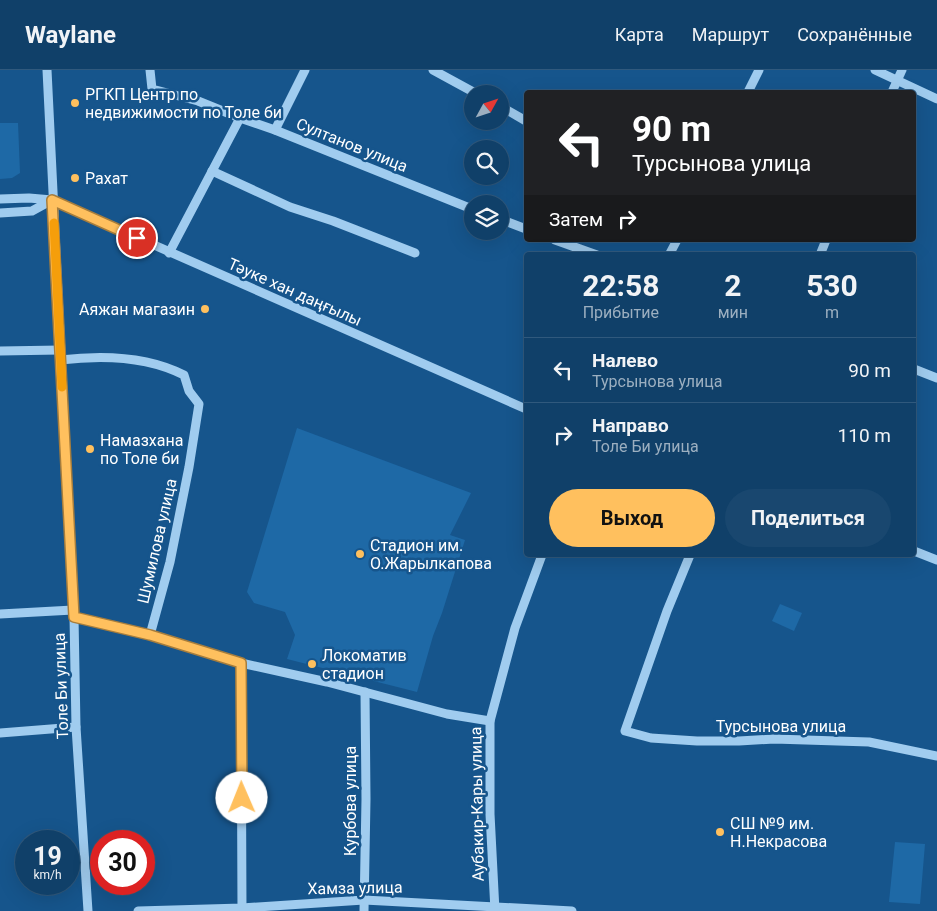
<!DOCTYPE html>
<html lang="ru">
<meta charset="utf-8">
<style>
body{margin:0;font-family:Roboto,sans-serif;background:#19476f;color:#f1f3f6;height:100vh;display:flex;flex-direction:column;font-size:19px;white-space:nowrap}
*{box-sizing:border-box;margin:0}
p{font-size:16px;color:#9cafc0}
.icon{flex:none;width:28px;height:28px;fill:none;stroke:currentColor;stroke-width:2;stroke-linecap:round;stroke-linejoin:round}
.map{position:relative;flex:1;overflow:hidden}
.side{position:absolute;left:524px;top:182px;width:392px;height:305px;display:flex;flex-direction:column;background:#104069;border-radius:5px;box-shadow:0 5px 20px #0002,0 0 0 1px #30597d}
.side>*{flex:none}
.banner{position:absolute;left:524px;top:20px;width:392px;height:152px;border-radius:5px;box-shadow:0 5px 20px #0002,0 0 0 1px #30597d;background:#202124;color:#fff;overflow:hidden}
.needle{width:32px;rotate:50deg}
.tools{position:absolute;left:464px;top:15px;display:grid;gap:10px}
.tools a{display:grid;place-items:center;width:45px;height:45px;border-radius:50%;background:#104069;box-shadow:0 5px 20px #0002,0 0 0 1px #30597d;font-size:25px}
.speed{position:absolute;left:15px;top:760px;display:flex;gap:10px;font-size:25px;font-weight:700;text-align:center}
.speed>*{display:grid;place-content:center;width:65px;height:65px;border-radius:50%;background:#104069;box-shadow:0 5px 20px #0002,0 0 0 1px #30597d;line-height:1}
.speed small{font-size:12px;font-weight:400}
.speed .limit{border:8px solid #d22;background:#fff;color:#111}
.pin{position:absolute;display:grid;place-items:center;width:42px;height:42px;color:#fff;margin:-21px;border:2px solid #fff;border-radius:50%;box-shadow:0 1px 5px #0007}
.me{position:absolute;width:55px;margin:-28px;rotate:359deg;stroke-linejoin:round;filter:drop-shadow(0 0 4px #0008)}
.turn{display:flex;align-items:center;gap:18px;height:105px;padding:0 25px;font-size:22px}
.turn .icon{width:65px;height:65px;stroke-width:2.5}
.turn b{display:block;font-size:35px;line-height:42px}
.then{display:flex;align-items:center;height:48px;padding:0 25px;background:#0003;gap:10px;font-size:19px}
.eta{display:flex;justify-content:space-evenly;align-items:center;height:85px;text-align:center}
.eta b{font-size:30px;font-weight:700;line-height:35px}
.primary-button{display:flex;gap:10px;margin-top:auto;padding:10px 25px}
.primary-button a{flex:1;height:58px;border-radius:30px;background:#ffc05e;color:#111;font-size:20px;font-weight:700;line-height:58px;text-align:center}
.primary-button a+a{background:#19476f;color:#f1f3f6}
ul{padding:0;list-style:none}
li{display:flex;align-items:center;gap:15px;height:65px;padding:0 25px;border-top:1px solid #30597d}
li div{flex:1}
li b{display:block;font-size:19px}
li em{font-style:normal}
header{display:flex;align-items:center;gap:30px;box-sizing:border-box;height:70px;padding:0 25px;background:#104069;border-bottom:1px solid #30597d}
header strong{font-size:24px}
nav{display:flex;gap:28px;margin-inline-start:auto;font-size:18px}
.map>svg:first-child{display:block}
.green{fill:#1e69a6}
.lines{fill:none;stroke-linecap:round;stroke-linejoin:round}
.minor{stroke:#a0ccef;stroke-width:9}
.route-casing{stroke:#a67d3d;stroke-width:12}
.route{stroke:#ffc05e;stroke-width:9}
.slow{stroke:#f59e0b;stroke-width:9}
.poi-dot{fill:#ffc05e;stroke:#16558c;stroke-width:2}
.labels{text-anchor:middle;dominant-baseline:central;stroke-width:5;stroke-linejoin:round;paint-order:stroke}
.poi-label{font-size:16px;fill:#fff;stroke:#16558c;text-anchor:start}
.street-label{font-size:16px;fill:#fff;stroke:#16558c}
</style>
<header>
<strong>Waylane</strong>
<nav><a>Карта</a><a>Маршрут</a><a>Сохранённые</a></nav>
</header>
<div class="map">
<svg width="937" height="841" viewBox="0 0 937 841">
<rect width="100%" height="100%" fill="#16558c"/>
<g class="green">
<path d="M0 53H18L20 103 12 108 0 109Z"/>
<path d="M297 358 471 423 450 465 465 470 442 543 433 566 417 622 287 589 295 565 285 542 254 533 247 522Z"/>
<path d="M780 534 802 543 794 561 772 551Z"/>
<path d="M895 772 925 774 920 834 889 832Z"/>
</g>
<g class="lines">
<g class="minor">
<path d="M47 0 74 547 76 657 88 841"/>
<path d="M150 0 152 19 198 31 240 48 275 60 472 139"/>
<path d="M433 0 477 24"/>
<path d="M875 0 937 29"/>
<path d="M748 22 759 0"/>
<path d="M892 22 902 0"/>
<path d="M500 36 526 51"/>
<path d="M275 60 305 0"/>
<path d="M212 101 290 137 333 151 415 183"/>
<path d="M0 129 29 128 52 130 526 339"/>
<path d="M0 143 32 141 52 130"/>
<path d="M500 149 526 159"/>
<path d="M555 170 597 185"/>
<path d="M169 183 240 48"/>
<path d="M669 185 677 170"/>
<path d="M820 185 826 170"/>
<path d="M0 281 60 280"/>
<path d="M60 290C101 285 147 286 184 305L189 321 199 334 189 397 170 492 150 565"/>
<path d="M914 299 937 308"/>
<path d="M914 481 937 490"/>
<path d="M690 485 667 541 625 661 651 668 697 671H739L774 669 869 672 937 686"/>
<path d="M0 544 73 540"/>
<path d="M74 547 150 565 241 593 327 612 447 644 490 651"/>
<path d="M241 593 242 841"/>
<path d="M0 663 76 657"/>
<path d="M138 841 242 838 364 830 572 841"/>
<path d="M364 841 366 729 365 622"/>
<path d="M495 841 490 744V651L515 558 542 485"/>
</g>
</g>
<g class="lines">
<defs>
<path id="route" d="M137 168 52 130 74 547 150 565 241 593 242 728"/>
</defs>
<use href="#route" class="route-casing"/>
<use href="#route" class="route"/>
<path class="slow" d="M54 153 62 317"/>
</g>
<g class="poi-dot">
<circle cx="75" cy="33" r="5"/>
<circle cx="75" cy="108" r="5"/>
<circle cx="205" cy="239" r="5"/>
<circle cx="90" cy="379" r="5"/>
<circle cx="360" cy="484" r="5"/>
<circle cx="312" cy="594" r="5"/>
<circle cx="720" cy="762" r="5"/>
</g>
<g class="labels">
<g class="poi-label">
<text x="85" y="24">РГКП Центр по<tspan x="85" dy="18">недвижимости по Толе би</tspan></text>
<text x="85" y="108">Рахат</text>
<text x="195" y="239" text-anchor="end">Аяжан магазин</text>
<text x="100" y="370">Намазхана<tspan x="100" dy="18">по Толе би</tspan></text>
<text x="370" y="475">Стадион им.<tspan x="370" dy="18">О.Жарылкапова</tspan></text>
<text x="322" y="585">Локоматив<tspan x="322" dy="18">стадион</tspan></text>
<text x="730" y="753">СШ №9 им.<tspan x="730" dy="18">Н.Некрасова</tspan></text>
</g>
<g class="street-label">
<text transform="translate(352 75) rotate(22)">Султанов улица</text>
<text transform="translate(295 222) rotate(24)">Тәуке хан даңғылы</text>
<text transform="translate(157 471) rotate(-77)">Шумилова улица</text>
<text transform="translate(61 616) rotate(-92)">Толе Би улица</text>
<text x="781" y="656">Турсынова улица</text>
<text transform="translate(350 731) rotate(-90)">Курбова улица</text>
<text transform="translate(477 734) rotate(-91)">Аубакир-Кары улица</text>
<text transform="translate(355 818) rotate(-1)">Хамза улица</text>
</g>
</g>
</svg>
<div class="tools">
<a><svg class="needle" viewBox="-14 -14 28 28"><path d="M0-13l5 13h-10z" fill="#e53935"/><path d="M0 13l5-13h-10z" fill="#9cafc0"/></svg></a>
<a><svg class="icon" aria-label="search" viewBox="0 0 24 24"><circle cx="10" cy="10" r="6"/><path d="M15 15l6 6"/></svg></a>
<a><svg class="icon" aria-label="layers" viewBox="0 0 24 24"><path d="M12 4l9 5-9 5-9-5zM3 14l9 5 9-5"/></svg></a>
</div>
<div class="speed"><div>19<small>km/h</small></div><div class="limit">30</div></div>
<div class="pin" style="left:137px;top:168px;background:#d93025"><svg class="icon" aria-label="arrive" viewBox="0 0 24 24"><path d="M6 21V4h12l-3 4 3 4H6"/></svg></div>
<svg class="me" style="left:242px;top:728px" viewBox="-20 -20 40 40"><circle r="19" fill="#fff"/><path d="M0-13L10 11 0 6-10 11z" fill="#ffc05e"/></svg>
<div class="banner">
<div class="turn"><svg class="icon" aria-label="left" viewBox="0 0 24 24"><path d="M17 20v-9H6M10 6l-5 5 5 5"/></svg><div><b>90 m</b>Турсынова улица</div></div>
<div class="then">Затем<svg class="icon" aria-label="right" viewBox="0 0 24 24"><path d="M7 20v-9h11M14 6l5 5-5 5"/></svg></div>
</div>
<section class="side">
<div class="eta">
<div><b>22:58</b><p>Прибытие</p></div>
<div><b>2</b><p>мин</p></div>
<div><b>530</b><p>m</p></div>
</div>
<ul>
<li><svg class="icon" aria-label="left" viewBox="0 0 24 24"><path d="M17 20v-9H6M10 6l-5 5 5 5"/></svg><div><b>Налево</b><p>Турсынова улица</p></div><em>90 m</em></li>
<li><svg class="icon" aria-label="right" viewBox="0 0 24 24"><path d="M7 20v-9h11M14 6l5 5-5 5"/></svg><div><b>Направо</b><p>Толе Би улица</p></div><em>110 m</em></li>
</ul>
<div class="primary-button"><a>Выход</a><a>Поделиться</a></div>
</section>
</div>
